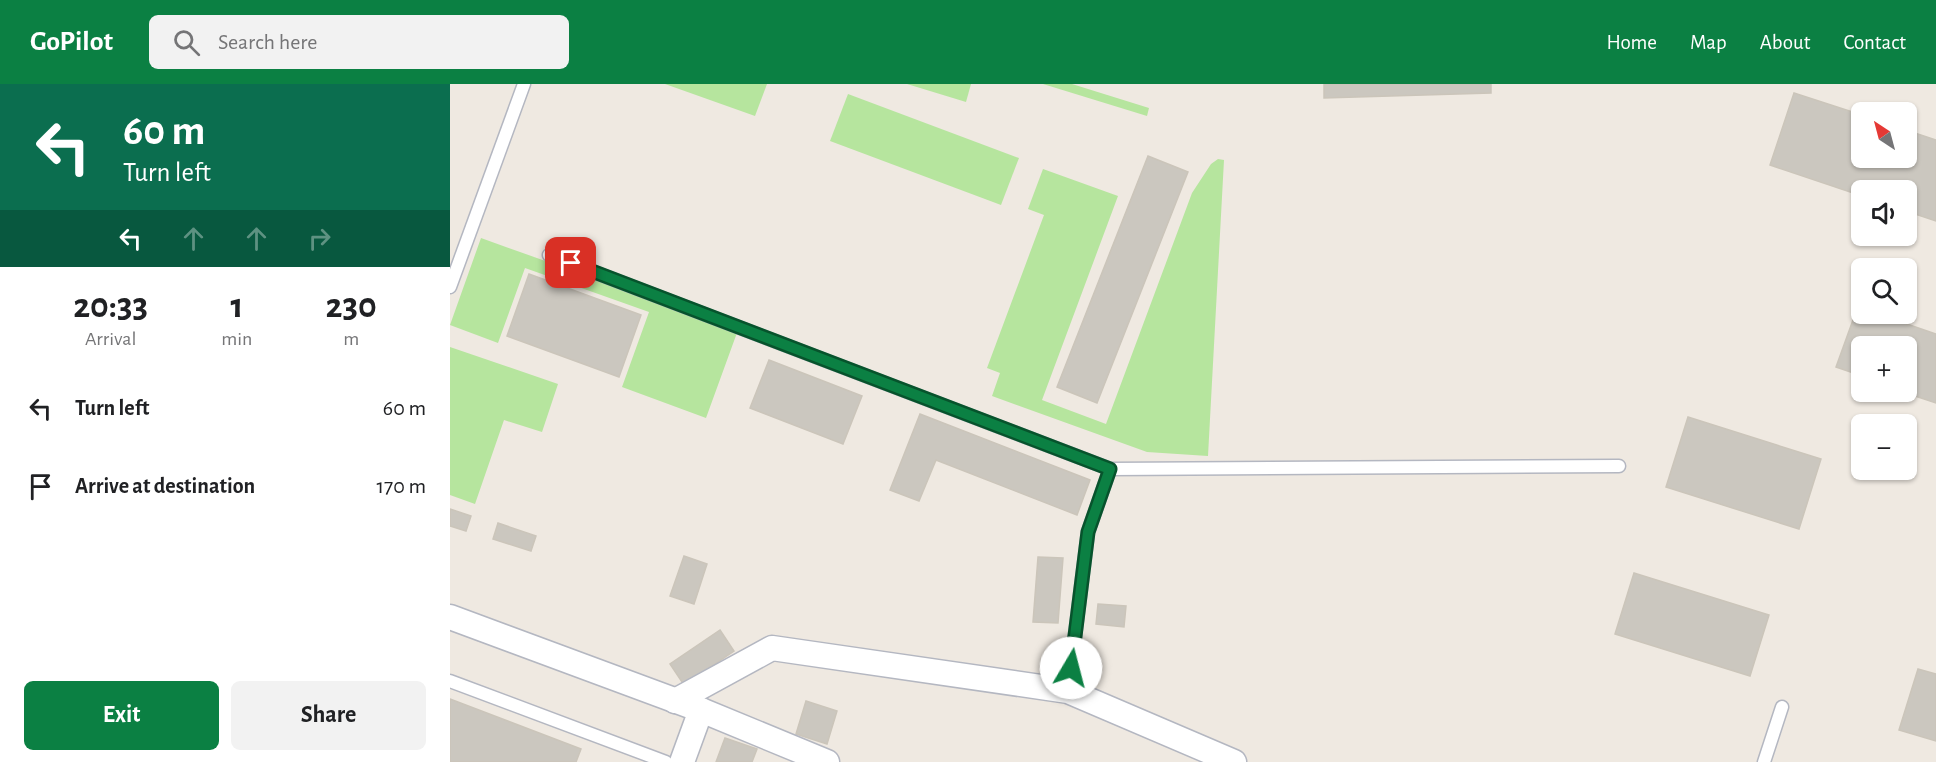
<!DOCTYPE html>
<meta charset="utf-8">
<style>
body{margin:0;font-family:"Alegreya Sans",sans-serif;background:#f2f2f2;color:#202124;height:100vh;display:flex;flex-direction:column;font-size:22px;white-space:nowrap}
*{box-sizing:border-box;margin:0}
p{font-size:20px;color:#757577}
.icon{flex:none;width:33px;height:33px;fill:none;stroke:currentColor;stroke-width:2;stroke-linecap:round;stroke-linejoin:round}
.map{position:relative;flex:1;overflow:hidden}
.side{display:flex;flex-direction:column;background:#fff;width:450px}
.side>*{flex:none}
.hud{background:#0b6e4f;color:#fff;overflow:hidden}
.needle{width:39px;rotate:324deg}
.fabs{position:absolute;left:1401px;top:18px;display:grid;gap:12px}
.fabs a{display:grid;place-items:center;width:66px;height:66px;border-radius:9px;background:#fff;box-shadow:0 2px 4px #0004;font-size:30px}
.pin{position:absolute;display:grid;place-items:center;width:51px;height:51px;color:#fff;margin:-26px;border-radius:12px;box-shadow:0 3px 9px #0006}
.me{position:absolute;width:66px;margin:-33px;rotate:8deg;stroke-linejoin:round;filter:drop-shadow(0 0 4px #0008)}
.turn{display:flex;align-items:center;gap:21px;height:126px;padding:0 24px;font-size:27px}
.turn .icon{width:78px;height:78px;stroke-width:2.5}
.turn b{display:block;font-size:42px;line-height:51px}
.lanes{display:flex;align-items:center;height:57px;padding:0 24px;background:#0003;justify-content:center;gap:30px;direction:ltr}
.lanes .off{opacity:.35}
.eta{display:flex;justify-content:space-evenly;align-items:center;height:102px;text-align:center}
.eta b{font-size:36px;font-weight:700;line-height:42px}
.primary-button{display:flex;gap:12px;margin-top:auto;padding:12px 24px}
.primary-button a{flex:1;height:69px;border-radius:9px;background:#0b8043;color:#fff;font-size:24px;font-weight:700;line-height:69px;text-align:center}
.primary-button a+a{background:#f2f2f2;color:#202124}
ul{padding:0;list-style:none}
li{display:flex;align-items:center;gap:18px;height:78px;padding:0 24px}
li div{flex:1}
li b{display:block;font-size:22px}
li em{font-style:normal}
header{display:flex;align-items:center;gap:36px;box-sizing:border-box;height:84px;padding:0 30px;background:#0b8043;color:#fff}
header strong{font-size:28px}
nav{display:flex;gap:33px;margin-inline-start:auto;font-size:21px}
.search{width:420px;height:54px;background:#f2f2f2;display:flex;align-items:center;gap:15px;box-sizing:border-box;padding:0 21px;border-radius:9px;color:#757577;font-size:22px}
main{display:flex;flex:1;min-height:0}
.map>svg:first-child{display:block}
.green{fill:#b6e59e}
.building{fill:#cbc7bf;stroke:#cbc5ba;stroke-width:1.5}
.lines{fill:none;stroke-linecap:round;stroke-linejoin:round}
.lane-casing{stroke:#b4b7c1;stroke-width:15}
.street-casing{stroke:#b4b7c1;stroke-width:27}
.lane{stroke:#fff;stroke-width:12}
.street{stroke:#fff;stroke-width:24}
.route-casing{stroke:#07532c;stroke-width:15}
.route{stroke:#0b8043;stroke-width:10}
</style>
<header>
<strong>GoPilot</strong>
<div class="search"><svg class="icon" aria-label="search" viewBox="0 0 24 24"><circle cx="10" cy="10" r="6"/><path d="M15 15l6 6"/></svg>Search here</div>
<nav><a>Home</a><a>Map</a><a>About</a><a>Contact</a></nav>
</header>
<main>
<section class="side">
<div class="hud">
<div class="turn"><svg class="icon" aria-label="left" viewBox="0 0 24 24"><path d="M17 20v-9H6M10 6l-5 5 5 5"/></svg><div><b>60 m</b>Turn left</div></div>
<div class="lanes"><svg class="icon" aria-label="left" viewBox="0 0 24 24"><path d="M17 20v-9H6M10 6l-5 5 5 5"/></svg><svg class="icon off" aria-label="ahead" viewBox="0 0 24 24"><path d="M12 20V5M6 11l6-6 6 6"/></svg><svg class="icon off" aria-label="ahead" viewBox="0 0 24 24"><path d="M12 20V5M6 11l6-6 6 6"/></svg><svg class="icon off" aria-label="right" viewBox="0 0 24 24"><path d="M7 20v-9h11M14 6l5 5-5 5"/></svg></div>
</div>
<div class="eta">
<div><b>20:33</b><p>Arrival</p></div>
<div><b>1</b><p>min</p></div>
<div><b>230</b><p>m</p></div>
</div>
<ul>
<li><svg class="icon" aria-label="left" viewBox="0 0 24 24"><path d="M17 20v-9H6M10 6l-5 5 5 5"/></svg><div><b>Turn left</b></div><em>60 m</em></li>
<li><svg class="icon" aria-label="arrive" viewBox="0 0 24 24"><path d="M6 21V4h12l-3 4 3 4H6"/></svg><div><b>Arrive at destination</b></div><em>170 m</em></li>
</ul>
<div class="primary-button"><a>Exit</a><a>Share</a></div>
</section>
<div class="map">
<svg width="1486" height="678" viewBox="0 0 1486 678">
<rect width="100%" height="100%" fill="#efe9e1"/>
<g class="green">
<path d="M215 0H317L305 32Z"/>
<path d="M457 0H521L516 18Z"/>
<path d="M593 0H622L699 24 697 32Z"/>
<path d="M398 10 569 74 551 121 380 57Z"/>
<path d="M768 75 774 76 758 372 697 368 542 312 550 289 537 284 594 131 578 125 593 85 668 112 592 316 656 340 742 109 761 80Z"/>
<path d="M31 154 288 246 256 334 172 303 199 228 75 184 48 259 0 241Z"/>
<path d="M0 263 108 300 92 348 54 336 25 420 0 411Z"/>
</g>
<g class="building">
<path d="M874 0H1041V9L874 14Z"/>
<path d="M1344 9 1412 31V74H1456V46L1486 56V137L1456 127V106H1412V112L1320 81Z"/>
<path d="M698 72 738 88 647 319 607 303Z"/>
<path d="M79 190 191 231 169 293 57 252Z"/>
<path d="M1408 222 1412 224V230H1428L1486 250V319L1453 308H1456V262H1412V292L1386 283Z"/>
<path d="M319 276 412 312 393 360 300 324Z"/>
<path d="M470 330 640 396 627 431 486 376 469 417 440 406Z"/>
<path d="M1238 333 1371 375 1349 445 1216 403Z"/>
<path d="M0 425 21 432 16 447 0 442Z"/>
<path d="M48 439 86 452 81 467 43 455Z"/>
<path d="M234 472 257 480 244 520 220 512Z"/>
<path d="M588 473 613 474 608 539 583 538Z"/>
<path d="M1184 489 1319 531 1300 592 1165 550Z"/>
<path d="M648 520 676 522 674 543 646 540Z"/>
<path d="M270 546 284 567 234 601 220 580Z"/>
<path d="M1468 585 1486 590V657L1449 646Z"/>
<path d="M0 615 131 665 126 678H0Z"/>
<path d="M356 617 387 627 377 660 346 650Z"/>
<path d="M275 654 307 665 302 678H266Z"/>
</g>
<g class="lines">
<defs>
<g id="lane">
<path d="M99 171 660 385 1169 382"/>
<path d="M0 203 74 0"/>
<path d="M0 597 216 678"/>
<path d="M618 607 638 448 660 385"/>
<path d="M1314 678 1332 623"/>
</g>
<g id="street">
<path d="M0 533 251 626 377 678"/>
<path d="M225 617 322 564 618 607 784 678"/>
<path d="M232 678 251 626"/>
</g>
</defs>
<use href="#lane" class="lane-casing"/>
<use href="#street" class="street-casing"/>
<use href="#lane" class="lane"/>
<use href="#street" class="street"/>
</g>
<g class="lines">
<defs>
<path id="route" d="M121 179 660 385 638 448 621 584"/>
</defs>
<use href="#route" class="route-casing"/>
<use href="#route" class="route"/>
</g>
</svg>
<div class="fabs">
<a><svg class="needle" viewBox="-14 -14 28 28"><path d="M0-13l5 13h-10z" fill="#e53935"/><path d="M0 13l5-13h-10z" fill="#757577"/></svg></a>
<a><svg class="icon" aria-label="sound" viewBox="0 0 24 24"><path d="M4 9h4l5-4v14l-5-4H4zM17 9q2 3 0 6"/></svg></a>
<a><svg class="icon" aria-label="search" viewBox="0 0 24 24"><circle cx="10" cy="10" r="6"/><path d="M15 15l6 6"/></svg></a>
<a>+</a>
<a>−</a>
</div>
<div class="pin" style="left:121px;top:179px;background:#d93025"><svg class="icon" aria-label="arrive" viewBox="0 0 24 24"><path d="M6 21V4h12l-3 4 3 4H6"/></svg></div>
<svg class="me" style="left:621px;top:584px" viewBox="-20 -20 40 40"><circle r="19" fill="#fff"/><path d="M0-13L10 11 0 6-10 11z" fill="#0b8043"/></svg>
</div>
</main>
